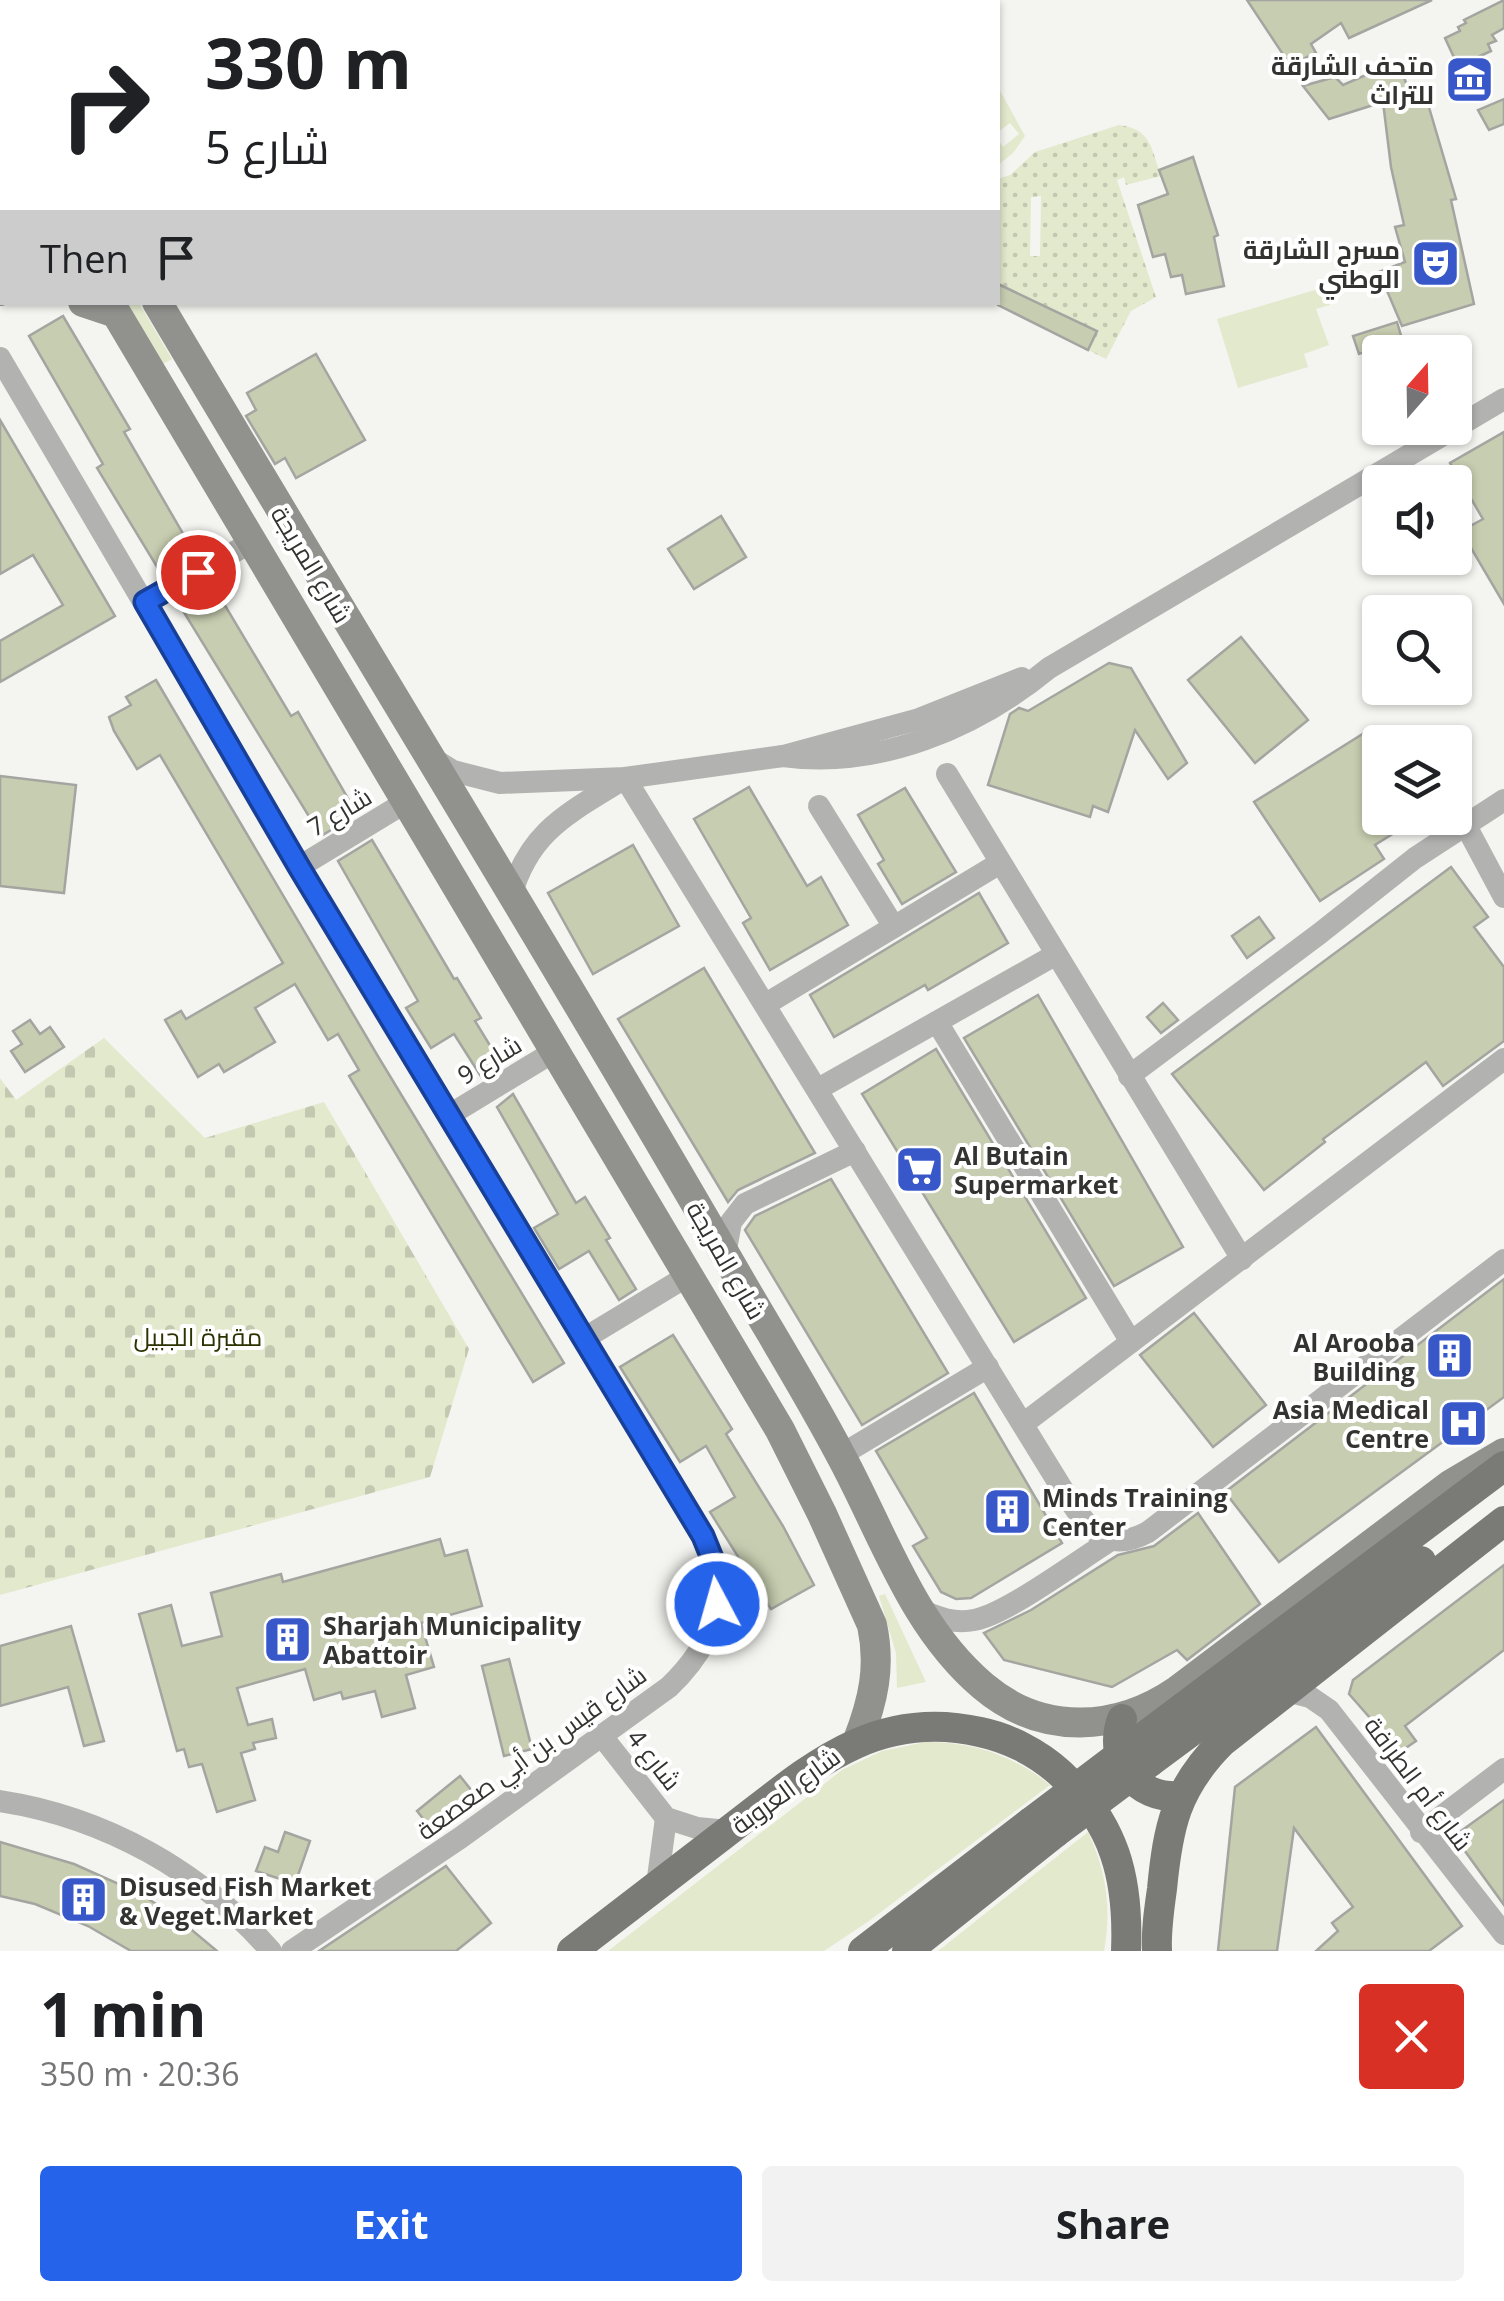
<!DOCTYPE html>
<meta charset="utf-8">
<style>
body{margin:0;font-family:"Open Sans",Cairo,sans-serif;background:#f2f2f2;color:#202124;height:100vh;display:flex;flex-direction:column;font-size:38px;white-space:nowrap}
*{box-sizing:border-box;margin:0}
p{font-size:32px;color:#757577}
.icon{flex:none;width:55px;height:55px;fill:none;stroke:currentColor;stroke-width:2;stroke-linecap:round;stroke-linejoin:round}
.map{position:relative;height:1951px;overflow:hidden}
.drawer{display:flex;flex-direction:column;background:#fff;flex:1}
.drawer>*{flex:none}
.hud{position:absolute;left:0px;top:0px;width:1000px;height:305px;box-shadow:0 2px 8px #0004;background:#fff;color:#202124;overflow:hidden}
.needle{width:65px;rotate:20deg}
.buttons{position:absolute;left:1362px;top:335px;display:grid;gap:20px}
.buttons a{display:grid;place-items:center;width:110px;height:110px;border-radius:10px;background:#fff;box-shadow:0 2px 8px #0004;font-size:50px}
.pin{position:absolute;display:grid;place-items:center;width:85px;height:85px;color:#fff;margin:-42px;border:5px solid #fff;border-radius:50%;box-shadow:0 2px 10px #0007}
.me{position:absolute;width:110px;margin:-55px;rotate:354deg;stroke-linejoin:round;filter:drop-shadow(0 0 8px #0008)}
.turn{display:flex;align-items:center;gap:35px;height:210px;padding:0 40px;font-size:45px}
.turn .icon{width:130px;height:130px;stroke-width:2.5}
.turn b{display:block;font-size:70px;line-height:85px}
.then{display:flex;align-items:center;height:95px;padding:0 40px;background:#0003;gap:20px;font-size:38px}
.round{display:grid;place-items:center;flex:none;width:105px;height:105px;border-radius:10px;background:#f2f2f2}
.headline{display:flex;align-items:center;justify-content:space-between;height:170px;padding:0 40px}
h1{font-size:60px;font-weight:700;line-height:75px}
.cta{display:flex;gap:20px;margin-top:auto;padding:20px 40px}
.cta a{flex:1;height:115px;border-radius:10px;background:#2563eb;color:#fff;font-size:40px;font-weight:700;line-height:115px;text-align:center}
.cta a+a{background:#f2f2f2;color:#202124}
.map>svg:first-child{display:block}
.green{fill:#e3e9cd}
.cemetery{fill:url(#cemetery-stones)}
.garden{fill:url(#garden-dots);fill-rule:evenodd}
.building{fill:#c7cdb0;stroke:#a4a5a0;stroke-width:2.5}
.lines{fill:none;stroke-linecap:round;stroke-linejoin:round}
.street{stroke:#b2b2b0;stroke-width:22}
.secondary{stroke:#91928e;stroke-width:30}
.primary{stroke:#7a7b77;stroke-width:30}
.primary-bridge{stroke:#7a7b77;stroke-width:30}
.route-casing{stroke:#184099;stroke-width:25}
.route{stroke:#2563eb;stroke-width:18}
.labels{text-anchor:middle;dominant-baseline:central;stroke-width:8;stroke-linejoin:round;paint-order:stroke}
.poi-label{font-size:25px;font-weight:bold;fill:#333331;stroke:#fff;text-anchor:end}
.street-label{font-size:25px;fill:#333331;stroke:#fff}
.park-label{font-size:25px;fill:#2c3200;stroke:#fff}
</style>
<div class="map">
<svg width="1504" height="1951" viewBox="0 0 1504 1951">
<defs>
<pattern id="cemetery-stones" width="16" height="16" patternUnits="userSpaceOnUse" patternTransform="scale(2.5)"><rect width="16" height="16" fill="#e3e9cd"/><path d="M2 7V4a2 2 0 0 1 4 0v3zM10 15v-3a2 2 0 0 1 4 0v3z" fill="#c3c8b0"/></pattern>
<pattern id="garden-dots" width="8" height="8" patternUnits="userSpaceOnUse" patternTransform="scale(2.5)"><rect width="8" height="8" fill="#e3e9cd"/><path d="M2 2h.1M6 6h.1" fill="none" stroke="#c3c8b0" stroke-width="1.8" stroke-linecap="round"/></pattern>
</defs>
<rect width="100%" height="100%" fill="#f4f5f0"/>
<g class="green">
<path d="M998 87 1025 136 1013 153 998 165V140L1003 147 1019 134 1010 123 998 132Z"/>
<path d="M1325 287 1330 305 1316 309 1329 345 1304 354 1308 367 1238 388 1217 319Z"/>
<path d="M127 303H139L172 359 163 364Z"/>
<path d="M885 1594 926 1682 897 1688 896 1653 879 1596Z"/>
<path d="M926 1742C973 1742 1013 1755 1050 1785L869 1921 824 1951H608L842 1770 882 1751Z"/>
<path d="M1088 1832C1106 1871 1112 1908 1104 1951H938Z"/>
</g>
<path class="cemetery" d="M104 1038 205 1138 324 1102 469 1349 430 1477 0 1595V1078L16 1100Z"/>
<path class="garden" d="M1119 125C1152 129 1151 149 1161 176L1126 185 1124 177 1117 180 1156 297 1131 311 1106 359 1088 350 1097 331 998 284V179L1010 175 1035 152ZM1041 196 1040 256H1030L1031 197Z"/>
<g class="building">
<path d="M1247 0H1432L1349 38 1341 23 1311 44 1316 53 1290 65Z"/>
<path d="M1504 0V28L1492 35 1496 41 1488 44 1491 51 1458 66 1445 38 1460 31 1458 27 1466 23 1464 20Z"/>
<path d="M1398 61 1409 91 1423 87 1456 199 1451 200 1474 304 1402 326 1379 272 1405 262 1395 227 1404 225 1391 167 1383 102 1329 119 1303 86 1335 77 1343 85Z"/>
<path d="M1504 99V124L1489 130 1478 110Z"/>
<path d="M1193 157 1218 235 1214 237 1224 286 1186 294 1182 275 1171 277 1165 254 1153 257 1138 205 1168 194 1159 170Z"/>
<path d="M998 284 1097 331 1088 350 998 305Z"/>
<path d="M63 316 130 429 124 432 196 556 162 575 97 468 103 464 29 336Z"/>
<path d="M1397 322 1402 339 1359 354 1353 336Z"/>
<path d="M316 354 365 440 296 478 285 458 275 464 246 416 256 410 247 393Z"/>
<path d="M0 420 115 616 0 682V641L63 605 33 555 0 574Z"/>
<path d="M1504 432V604L1461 531 1483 519 1450 463Z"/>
<path d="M721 516 746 557 694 589 668 549Z"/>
<path d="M211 582 291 716 298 712 357 814 321 836 177 601Z"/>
<path d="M1241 637 1308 720 1255 763 1188 680Z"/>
<path d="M1109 663 1131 668 1187 763 1168 779 1135 730 1108 812 1093 806 1090 817 988 785 1010 714 1019 708 1028 711Z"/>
<path d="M156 680 379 1058 564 1363 533 1382 349 1076 359 1070 338 1034 328 1040 295 984 255 1008 275 1042 224 1072 219 1064 198 1077 165 1020 181 1011 186 1019 283 963 160 755 137 769 114 731 109 717 131 705 126 697Z"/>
<path d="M1369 730 1380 747V818H1418L1375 845 1384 859 1320 901 1254 802Z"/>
<path d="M0 776 76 785 64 893 0 886Z"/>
<path d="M749 787 807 886 821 877 848 925 770 970 743 923 751 918 694 819Z"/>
<path d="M905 788 956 872 902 904 878 864 884 860 858 815Z"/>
<path d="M372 840 454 979 457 978 481 1018 475 1021 502 1065 482 1078 454 1034 431 1048 406 1008 418 1001 338 861Z"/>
<path d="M633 845 679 926 593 974 548 893Z"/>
<path d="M1451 867 1488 917 1474 927 1504 967V1041L1443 1086 1426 1062 1323 1139 1325 1142 1264 1190 1172 1074Z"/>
<path d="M979 893 1008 943 928 990 925 985 834 1037 810 995Z"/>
<path d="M1259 917 1274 938 1247 958 1232 936Z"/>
<path d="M704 968 815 1153 738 1190 728 1202 618 1019Z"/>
<path d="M1038 995 1183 1247 1114 1286 964 1038Z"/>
<path d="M1163 1003 1178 1020 1161 1033 1147 1017Z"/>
<path d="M30 1020 40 1034 50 1027 64 1047 25 1072 11 1051 22 1044 13 1031Z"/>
<path d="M936 1049 1086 1298 1014 1342 862 1094Z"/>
<path d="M513 1094 576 1203 585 1197 610 1238 606 1240 636 1289 619 1300 589 1251 559 1269 534 1228 558 1214 497 1107Z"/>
<path d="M831 1179 948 1373 862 1425 745 1230 755 1216Z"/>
<path d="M1504 1279V1397L1279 1562 1225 1492Z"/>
<path d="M1194 1313 1266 1405 1213 1447 1140 1355Z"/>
<path d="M673 1335 732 1429 726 1434 783 1526 814 1585 771 1609 710 1512 735 1497 706 1446 680 1462 620 1367Z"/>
<path d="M974 1393 1062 1543 971 1598 956 1599 941 1592 913 1546 927 1538 876 1451Z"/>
<path d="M1198 1513 1260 1604 1187 1660 1177 1650 1112 1687 1004 1660 984 1633 1031 1610 1118 1555 1154 1546Z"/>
<path d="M440 1539 445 1556 467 1550 482 1606 421 1623 434 1667 406 1675 415 1708 382 1717 375 1691 343 1699 341 1692 314 1700 305 1669 237 1688 248 1725 272 1719 276 1738 253 1743 255 1749 241 1753 255 1800 217 1812 202 1764 189 1767 184 1749 177 1751 139 1614 171 1605 182 1646 222 1636 211 1593 281 1574 283 1582Z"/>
<path d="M1504 1565V1650L1405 1726 1416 1741 1400 1752 1349 1694 1353 1680Z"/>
<path d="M71 1626 104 1741 84 1746 68 1687 0 1706V1646Z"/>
<path d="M509 1659 532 1749 504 1756 482 1666Z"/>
<path d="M1316 1727 1462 1926 1429 1951H1316L1338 1931 1332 1923 1353 1907 1294 1828 1277 1951H1218L1235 1787Z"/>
<path d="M460 1776 472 1791 429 1826 417 1811Z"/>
<path d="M1504 1800V1905L1454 1836Z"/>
<path d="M285 1832 310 1841 295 1884 256 1871 265 1847 278 1852Z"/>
<path d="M0 1842 74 1864 139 1893 175 1916 217 1951H131L88 1926 35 1904 0 1896Z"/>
<path d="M446 1866 491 1923 456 1951H319Z"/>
</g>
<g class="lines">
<g class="street">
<path d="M0 124 2 128"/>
<path d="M0 358 299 867 703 1537C732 1595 714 1644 669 1687L460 1838 292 1951"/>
<path d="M145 602 252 542"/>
<path d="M429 756 453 771 500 783 625 778 783 756 919 719 1022 678"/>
<path d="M783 756C879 769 976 728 1049 668L1504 399"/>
<path d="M947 774 1242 1259"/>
<path d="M625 778 1066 1495C1088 1528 1105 1555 1148 1532L1504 1260"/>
<path d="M819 806 894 927"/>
<path d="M1465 824 1504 897"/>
<path d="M299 867 406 802"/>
<path d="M511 896C529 831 569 813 622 780"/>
<path d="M766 1004 1000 863"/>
<path d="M937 1022 1131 1342"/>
<path d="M1129 1076 1319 934 1415 858 1504 800"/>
<path d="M818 1089 1055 955"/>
<path d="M451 1114 555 1051"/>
<path d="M725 1255 731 1222 745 1204 855 1151"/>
<path d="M585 1338 689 1275"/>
<path d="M1023 1424 1504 1059"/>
<path d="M841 1455 988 1367"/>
<path d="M921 1610C938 1618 955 1624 974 1620 1007 1614 1079 1560 1111 1540"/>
<path d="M1287 1691 1310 1697 1329 1710 1504 1934"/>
<path d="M601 1735 666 1818 697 1828 728 1831"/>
<path d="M0 1801C105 1817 201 1871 271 1951"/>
<path d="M1421 1832 1504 1769"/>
<path d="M657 1885 666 1818"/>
</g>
<g class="secondary">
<path d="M0 39 2 43"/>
<path d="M0 291 2 288"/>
<path d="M83 302 116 313 780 1430 822 1514 872 1625C881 1667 873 1701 858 1740"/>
<path d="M157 302C352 631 553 956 744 1287 776 1342 810 1397 840 1454 883 1533 912 1626 983 1686 1042 1736 1117 1732 1178 1690L1450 1485 1504 1453"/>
</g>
<g class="primary">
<path d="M1122 1719C1107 1760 1136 1800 1181 1796"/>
<path d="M1133 1745 1504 1466"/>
<path d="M1150 1762 1421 1561"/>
<path d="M572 1951C622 1912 673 1874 723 1835 804 1774 870 1707 980 1732 1009 1738 1038 1753 1060 1773 1115 1824 1129 1878 1126 1951"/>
<path d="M863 1951 1031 1822"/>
<path d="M907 1951 1055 1833"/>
<path d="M1157 1951C1156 1930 1159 1910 1162 1889 1168 1826 1176 1788 1222 1742L1504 1521"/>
</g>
<g class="primary-bridge">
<path d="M1031 1822 1133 1745"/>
<path d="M1055 1833 1150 1762"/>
</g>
</g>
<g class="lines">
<defs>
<path id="route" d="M198 572 145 602 299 867 703 1536 716 1568 717 1604"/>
</defs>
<use href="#route" class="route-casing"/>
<use href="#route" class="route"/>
</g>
<defs>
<symbol id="museum-square" viewBox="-11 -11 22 22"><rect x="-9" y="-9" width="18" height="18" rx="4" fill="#3858ca" stroke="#fff"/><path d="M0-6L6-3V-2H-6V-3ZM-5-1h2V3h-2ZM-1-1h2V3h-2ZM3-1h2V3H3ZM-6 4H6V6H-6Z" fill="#fff"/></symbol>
<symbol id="theatre-square" viewBox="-11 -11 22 22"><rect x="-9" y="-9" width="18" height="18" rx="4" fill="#3858ca" stroke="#fff"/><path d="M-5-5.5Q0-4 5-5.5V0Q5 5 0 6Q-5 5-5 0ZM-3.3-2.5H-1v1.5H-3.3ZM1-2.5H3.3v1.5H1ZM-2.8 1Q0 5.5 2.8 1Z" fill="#fff"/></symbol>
<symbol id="supermarket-square" viewBox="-11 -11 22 22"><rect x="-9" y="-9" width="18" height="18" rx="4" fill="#3858ca" stroke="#fff"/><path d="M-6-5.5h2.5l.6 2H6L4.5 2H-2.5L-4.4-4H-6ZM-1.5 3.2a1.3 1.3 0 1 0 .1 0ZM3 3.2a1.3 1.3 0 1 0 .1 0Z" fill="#fff"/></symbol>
<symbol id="building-square" viewBox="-11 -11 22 22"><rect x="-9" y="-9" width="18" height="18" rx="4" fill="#3858ca" stroke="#fff"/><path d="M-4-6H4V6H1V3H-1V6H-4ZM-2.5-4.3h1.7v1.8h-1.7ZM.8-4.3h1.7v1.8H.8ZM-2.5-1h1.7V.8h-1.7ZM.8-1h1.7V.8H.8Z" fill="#fff"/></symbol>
<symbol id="hospital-square" viewBox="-11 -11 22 22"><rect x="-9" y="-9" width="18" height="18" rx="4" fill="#3858ca" stroke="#fff"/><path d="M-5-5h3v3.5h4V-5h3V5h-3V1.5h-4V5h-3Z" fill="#fff"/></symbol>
</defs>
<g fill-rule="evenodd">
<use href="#museum-square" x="1442" y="52" width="55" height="55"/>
<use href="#theatre-square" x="1408" y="236" width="55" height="55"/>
<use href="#supermarket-square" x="892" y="1142" width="55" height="55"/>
<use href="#building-square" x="1422" y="1328" width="55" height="55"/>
<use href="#hospital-square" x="1436" y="1396" width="55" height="55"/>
<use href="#building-square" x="980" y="1484" width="55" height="55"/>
<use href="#building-square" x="260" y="1612" width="55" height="55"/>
<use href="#building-square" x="56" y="1872" width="55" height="55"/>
</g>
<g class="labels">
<g class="poi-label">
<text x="1434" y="65">متحف الشارقة<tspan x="1434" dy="29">للتراث</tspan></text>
<text x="1400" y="249">مسرح الشارقة<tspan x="1400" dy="29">الوطني</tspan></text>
<text x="954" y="1155" text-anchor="start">Al Butain<tspan x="954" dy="29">Supermarket</tspan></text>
<text x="1415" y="1342">Al Arooba<tspan x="1415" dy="29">Building</tspan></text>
<text x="1429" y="1409">Asia Medical<tspan x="1429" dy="29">Centre</tspan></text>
<text x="1042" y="1497" text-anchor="start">Minds Training<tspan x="1042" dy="29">Center</tspan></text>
<text x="323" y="1625" text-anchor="start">Sharjah Municipality<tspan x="323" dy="29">Abattoir</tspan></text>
<text x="119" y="1886" text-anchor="start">Disused Fish Market<tspan x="119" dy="29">&amp; Veget.Market</tspan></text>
</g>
<g class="street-label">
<text transform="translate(312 564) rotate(59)">شارع المريجة</text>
<text transform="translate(339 811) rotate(-31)">شارع 7</text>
<text transform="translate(489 1059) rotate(-31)">شارع 9</text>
<text transform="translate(727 1260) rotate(60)">شارع المريجة</text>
<text transform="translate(531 1752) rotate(-36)">شارع قيس بن أبي صعصعة</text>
<text transform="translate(655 1759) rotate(52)">شارع 4</text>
<text transform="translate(1419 1783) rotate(53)">شارع أم الطرافة</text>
<text transform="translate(785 1790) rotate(-36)">شارع العروبة</text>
</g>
<g class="park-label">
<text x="198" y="1336">مقبرة الجبيل</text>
</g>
</g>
</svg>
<div class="buttons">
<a><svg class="needle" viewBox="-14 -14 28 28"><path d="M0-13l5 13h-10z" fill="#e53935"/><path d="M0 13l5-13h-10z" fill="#757577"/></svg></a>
<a><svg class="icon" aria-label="sound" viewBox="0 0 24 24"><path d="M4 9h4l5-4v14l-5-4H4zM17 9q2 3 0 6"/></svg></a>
<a><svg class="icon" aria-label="search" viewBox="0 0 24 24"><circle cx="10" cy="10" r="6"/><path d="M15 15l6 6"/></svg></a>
<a><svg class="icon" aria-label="layers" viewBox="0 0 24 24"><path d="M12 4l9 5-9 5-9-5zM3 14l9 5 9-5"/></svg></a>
</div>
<div class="pin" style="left:198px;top:572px;background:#d93025"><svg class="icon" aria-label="arrive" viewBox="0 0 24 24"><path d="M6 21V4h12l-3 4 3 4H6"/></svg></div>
<svg class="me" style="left:717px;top:1604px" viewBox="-20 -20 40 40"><circle r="17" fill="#2563eb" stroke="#fff" stroke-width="3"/><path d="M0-11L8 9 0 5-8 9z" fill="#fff"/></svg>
<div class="hud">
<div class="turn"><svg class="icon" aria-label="right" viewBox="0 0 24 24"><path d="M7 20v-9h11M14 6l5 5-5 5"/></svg><div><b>330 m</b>شارع 5</div></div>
<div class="then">Then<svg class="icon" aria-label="arrive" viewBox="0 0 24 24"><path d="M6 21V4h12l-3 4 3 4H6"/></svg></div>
</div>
</div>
<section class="drawer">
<div class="headline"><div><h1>1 min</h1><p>350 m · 20:36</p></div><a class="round" style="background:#d93025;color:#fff"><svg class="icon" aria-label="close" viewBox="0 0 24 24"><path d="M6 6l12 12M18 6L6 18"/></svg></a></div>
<div class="cta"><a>Exit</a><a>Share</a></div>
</section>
